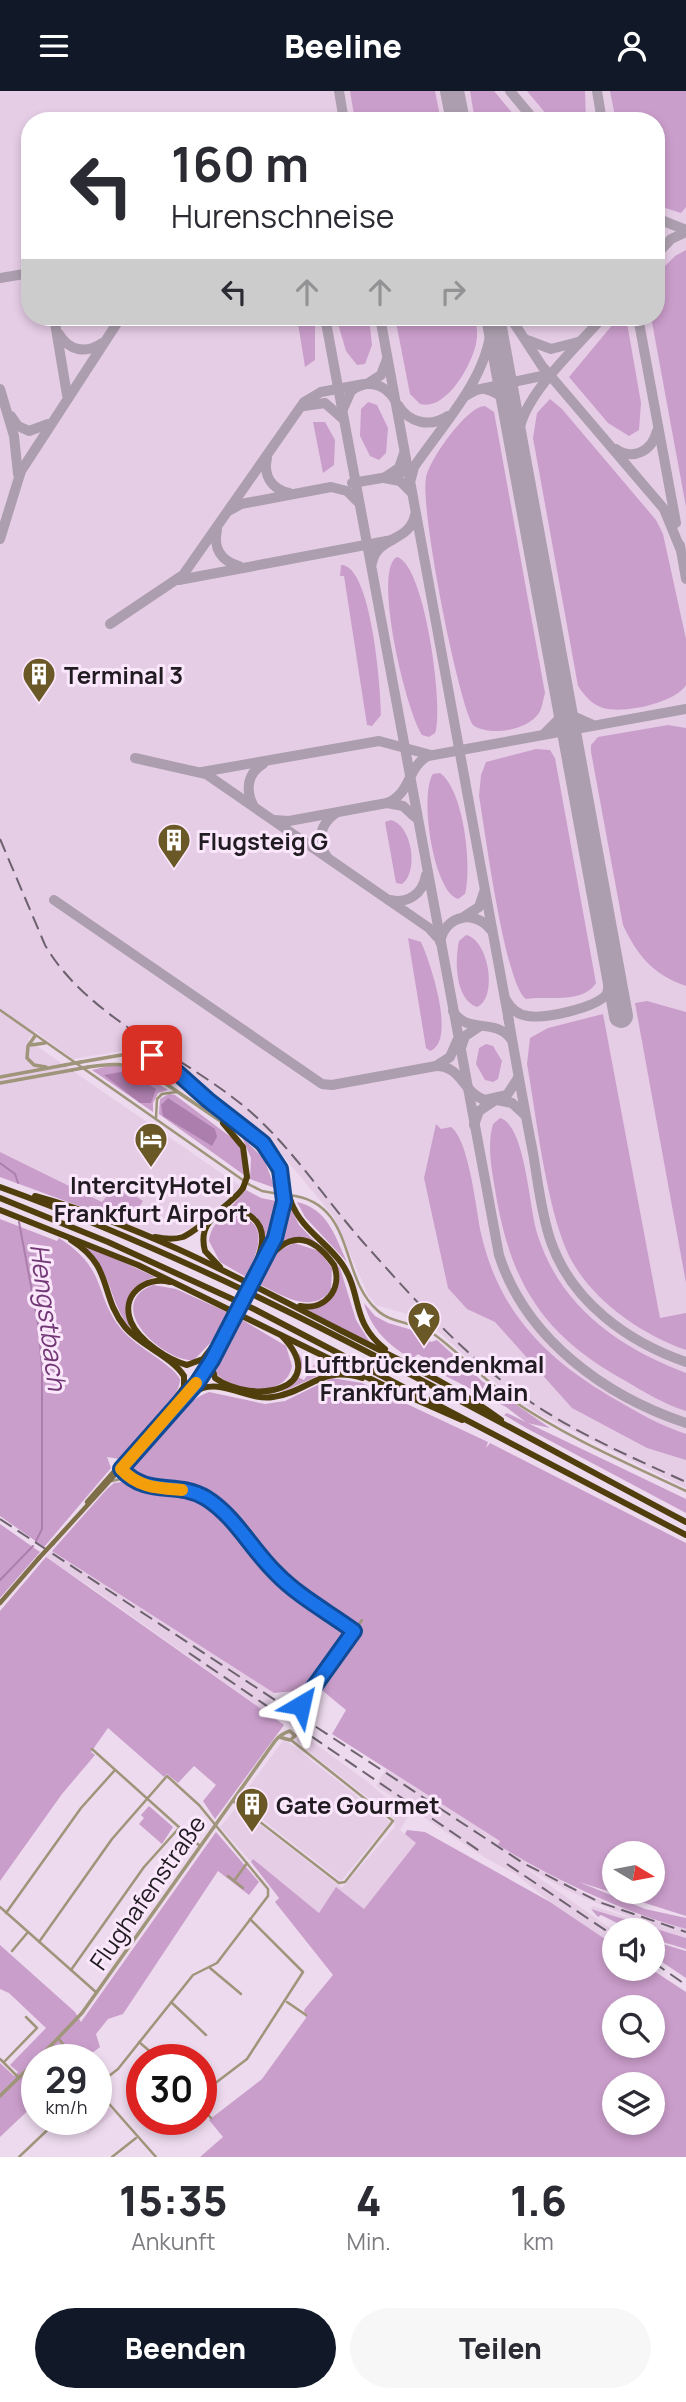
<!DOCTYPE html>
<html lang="de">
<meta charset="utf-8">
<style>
body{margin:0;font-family:Manrope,sans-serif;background:#f7f7f7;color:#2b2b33;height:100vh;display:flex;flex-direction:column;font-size:26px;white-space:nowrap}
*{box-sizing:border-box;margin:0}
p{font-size:23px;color:#7c7c81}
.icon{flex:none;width:38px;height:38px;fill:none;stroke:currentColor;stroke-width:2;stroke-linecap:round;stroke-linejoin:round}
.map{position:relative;height:2066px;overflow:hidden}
.panel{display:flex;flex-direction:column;background:#fff;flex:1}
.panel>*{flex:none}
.guide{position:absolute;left:21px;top:21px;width:644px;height:214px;border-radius:28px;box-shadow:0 4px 10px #0003;background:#fff;color:#2b2b33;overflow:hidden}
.needle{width:46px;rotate:100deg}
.buttons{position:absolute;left:602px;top:1750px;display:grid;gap:14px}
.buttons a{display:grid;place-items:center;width:63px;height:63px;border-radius:50%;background:#fff;box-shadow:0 4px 10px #0003;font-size:35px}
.speed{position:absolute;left:21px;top:1953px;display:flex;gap:14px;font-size:35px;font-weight:700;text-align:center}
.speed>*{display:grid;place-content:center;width:91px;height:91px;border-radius:50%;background:#fff;box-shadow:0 4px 10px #0003;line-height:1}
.speed small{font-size:18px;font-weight:400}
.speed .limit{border:10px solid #d22;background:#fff;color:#111}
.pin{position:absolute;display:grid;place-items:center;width:60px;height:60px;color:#fff;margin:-30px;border-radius:14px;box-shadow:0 4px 10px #0006}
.me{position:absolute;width:77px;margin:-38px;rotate:36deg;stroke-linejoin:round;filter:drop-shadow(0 0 5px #0008)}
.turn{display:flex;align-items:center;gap:24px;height:147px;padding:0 35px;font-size:32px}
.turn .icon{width:91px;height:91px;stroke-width:2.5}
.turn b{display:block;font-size:49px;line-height:60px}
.lanes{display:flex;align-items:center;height:66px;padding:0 35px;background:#0003;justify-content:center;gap:35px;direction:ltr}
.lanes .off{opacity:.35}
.eta{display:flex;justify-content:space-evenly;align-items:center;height:119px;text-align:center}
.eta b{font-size:42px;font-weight:800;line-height:49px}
.action{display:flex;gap:14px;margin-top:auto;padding:14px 35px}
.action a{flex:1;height:80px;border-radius:42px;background:#111827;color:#fff;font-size:28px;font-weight:800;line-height:80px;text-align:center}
.action a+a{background:#f7f7f7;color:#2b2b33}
header{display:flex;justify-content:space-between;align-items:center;height:91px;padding:0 35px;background:#111827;color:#fff;font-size:32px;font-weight:800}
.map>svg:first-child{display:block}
.built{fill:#e6cde6;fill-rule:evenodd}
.green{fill:#ca9ecb;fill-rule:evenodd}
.water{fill:#ac7ead}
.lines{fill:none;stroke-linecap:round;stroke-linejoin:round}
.stream{stroke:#ac7ead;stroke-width:2}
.taxiway{stroke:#ac9eae;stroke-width:10}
.runway{stroke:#ac9eae;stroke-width:24}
.minor{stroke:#9f957a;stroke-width:2.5}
.tertiary{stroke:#9f957a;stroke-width:3.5}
.secondary{stroke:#7e6f48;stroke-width:4.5}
.motorway{stroke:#503f0d;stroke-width:6}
.rail{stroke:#6c616d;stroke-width:2;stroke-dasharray:14 7;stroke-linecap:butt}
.tertiary-bridge{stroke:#9f957a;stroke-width:3.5}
.secondary-bridge{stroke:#7e6f48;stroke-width:4.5}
.motorway-bridge{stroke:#503f0d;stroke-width:6}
.route-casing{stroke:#114b97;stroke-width:18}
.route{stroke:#1a73e8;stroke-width:12}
.slow{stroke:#f59e0b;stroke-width:12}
.labels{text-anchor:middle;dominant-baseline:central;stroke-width:6;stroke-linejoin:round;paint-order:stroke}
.poi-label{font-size:24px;font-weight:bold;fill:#211b22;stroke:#fbe7fb;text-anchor:start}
.street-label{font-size:24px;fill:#211b22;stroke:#fbe7fb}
.water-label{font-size:26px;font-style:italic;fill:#723875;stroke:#fbe7fb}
</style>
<header><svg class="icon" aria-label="menu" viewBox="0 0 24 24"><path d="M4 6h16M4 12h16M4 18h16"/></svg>Beeline<svg class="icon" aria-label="person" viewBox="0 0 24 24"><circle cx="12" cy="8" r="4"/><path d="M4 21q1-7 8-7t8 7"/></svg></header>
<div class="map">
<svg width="686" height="2066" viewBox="0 0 686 2066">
<rect width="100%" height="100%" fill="#eddaee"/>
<g class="built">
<path d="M0 0H686V1397L539 1323 507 1302 434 1237 409 1227 407 1223 376 1214 368 1204 334 1126 269 1048 156 961 140 957 73 968 35 940 28 949 240 1095 230 1107 192 1137 167 1146 157 1144 128 1133 143 1110 117 1092 103 1111 0 1061ZM30 30H656V226H30Z"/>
<path d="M52 1460 274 1602 265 1620 92 1497 49 1469 46 1466Z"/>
<path d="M296 1639 368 1691 408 1726 400 1739 416 1752 364 1818 329 1807 319 1822 253 1768 251 1771 220 1736 237 1716 342 1797 395 1736 394 1727 298 1652Z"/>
<path d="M284 1648 390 1731 341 1790 241 1712 240 1708Z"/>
<path d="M386 1678 501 1750 499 1753 575 1798 628 1821 686 1838V1847L591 1818 593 1815 642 1831 573 1802 521 1774 614 1840V1854L550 1811 516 1783 487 1768 376 1695Z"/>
<path d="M96 2000 114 2022 88 2043 74 2028H96Z"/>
</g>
<g class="green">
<path d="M350 0H435L441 30H355Z"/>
<path d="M470 0H494L519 30H475Z"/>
<path d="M527 0H585L586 30H552Z"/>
<path d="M610 0H686V116L681 122 656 114V30H616Z"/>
<path d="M686 159V416L651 226H656V184L675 165Z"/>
<path d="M297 226H315V269L305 276Z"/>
<path d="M336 226H369L372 254 365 273 357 274 346 260Z"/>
<path d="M395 226H475C477 235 478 244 476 253 471 275 446 320 420 313L410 303Z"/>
<path d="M619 226H626L641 312 639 339 629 345 608 332 569 286Z"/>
<path d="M550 308 562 318 656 429 663 443 686 548V594C675 612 624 623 603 617 591 613 585 605 578 595L533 347 537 322Z"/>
<path d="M368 311 377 314 388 337 386 362 379 369 370 365 360 345 361 318Z"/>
<path d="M485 315 494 321 545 602C543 609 542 618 539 622 526 641 488 645 473 634 458 610 420 419 426 387 429 369 467 315 485 315Z"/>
<path d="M313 331H325L335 349 334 374 323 382Z"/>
<path d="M397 466C425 473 444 619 435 642L429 646 422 644C406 621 372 478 397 466Z"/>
<path d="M341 474C371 473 381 597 381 624L372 635 367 634 344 485H340Z"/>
<path d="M668 634 686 637V895C653 884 637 864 623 834L591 661V654L598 646Z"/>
<path d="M536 658 550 659 555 667 596 892C582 914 546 904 526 908 505 894 485 739 479 705L481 684 486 671Z"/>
<path d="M440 682C464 699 472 776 465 803L458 808C433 801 419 703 433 683Z"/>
<path d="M391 729C412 734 419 781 402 793L396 792 385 731Z"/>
<path d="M466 844C489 849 498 907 477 916 454 908 455 868 459 850Z"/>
<path d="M408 847 421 851C430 871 457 950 430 960L426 957Z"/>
<path d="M647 910 686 921V1192L635 912Z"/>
<path d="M603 923 660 1227 686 1222V1259C643 1244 596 1212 573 1172 547 1126 537 1028 527 973L530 947 548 937Z"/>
<path d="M486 953 493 955 502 970 498 988 493 991 485 989 476 973 479 957Z"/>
<path d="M113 974 133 977 168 999 158 1002 153 1012V1021L92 979Z"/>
<path d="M169 1003 175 1004 236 1050 241 1059 244 1084 159 1023 160 1008Z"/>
<path d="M500 1027C526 1034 529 1120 538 1145 561 1216 618 1256 686 1282V1320C664 1313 644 1301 624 1289 548 1247 513 1198 497 1110 493 1085 486 1056 493 1033Z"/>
<path d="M436 1033 441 1038 451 1036C469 1049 476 1117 481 1142 499 1224 550 1271 618 1310 640 1323 662 1335 686 1343V1369L647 1357 572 1317 495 1231 467 1218 448 1197 424 1087Z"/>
<path d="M242 1046 264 1068 275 1097 250 1088 251 1067Z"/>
<path d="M0 1061 102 1111 117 1092 143 1110 128 1133 0 1086Z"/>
<path d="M246 1099 261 1107 276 1110 274 1129 266 1150 257 1126 231 1116Z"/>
<path d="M288 1111 299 1134 340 1177 356 1229 371 1253 304 1217 335 1202 339 1186 319 1156 288 1148 272 1156 282 1134Z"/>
<path d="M297 1111C328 1118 335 1145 347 1171L305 1126Z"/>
<path d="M238 1125C272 1133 256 1164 246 1186L220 1171 209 1150C211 1133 221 1125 238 1125Z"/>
<path d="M0 1128 57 1150 59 1147C109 1179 93 1204 122 1239 137 1257 171 1272 180 1288 181 1309 134 1351 119 1368L107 1366 111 1377 44 1456 0 1425Z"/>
<path d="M78 1150 155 1186C127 1194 124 1211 130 1237 105 1204 116 1182 78 1150Z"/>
<path d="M294 1152 319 1160 332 1177 331 1199C311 1225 280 1203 257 1192L274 1162Z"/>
<path d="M153 1194 176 1198 229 1222 212 1250 194 1269C164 1272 101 1214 153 1194Z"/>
<path d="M364 1212 375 1225 388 1232 426 1243V1248L431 1251 437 1249 482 1290 550 1337 527 1332 506 1316 424 1274 423 1266 418 1263 412 1268C389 1255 371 1238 364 1212Z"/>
<path d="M239 1227 286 1255 292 1275C286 1308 234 1302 216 1282L217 1274Z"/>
<path d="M297 1261C305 1268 303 1277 298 1286L304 1289 320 1265 352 1281H326L278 1303C295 1295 304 1279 297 1261Z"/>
<path d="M332 1287 362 1292 488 1351 486 1357 490 1352 686 1452V1825L579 1791 645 1818 686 1827V1838C618 1819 558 1790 498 1754L500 1750 332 1643 346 1619 312 1591 306 1599 274 1602 52 1460 107 1398 114 1392 130 1390 133 1385 130 1379 134 1371C155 1348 179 1312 209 1301L265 1313 285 1310ZM614 1762H653V1801H614Z"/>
<path d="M507 1322 686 1408V1422L526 1337 504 1324Z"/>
<path d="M0 1433 40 1461 0 1507Z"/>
<path d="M46 1466 284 1634 215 1728 203 1710 216 1694 194 1675 178 1692 167 1683 164 1686 108 1637 91 1661 95 1664 62 1703 0 1790V1520Z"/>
<path d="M149 1715 173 1736 162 1753 139 1733 144 1727 141 1724Z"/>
<path d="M407 1739 425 1741 550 1811 614 1854V1878H651L686 1901V2066H200L223 2046 209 2029 262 1988 306 1927 304 1919 333 1884 275 1811 279 1807 251 1771 253 1768 319 1822 336 1796 364 1818 416 1752 405 1743ZM614 1916H653V1955H614ZM614 1993H653V2032H614Z"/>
<path d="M216 1741 259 1791 249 1804 218 1780 123 1923 108 1928 96 1943 100 1956 83 1969H37V2011L0 2046V1972L14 1985 18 1981 10 1974 46 1937 9 1902 0 1898V1854L75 1921 81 1931Z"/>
<path d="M591 1818 686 1847V1858L653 1848V1839H631L601 1824 598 1826Z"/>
<path d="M653 1850 686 1860V1887L653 1865Z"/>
</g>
<g class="water">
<path d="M126 980 156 998 151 1012H140L104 984Z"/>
<path d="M168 1007 215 1038 217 1046 212 1055 163 1025 161 1014Z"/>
</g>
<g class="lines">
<g class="stream">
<path d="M0 1072 15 1083 18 1092"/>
<path d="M19 1131 39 1238 42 1279V1438L36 1450"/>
<path d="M0 1489 33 1455"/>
</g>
<g class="taxiway">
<path d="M339 0 344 30"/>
<path d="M510 0 535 30"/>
<path d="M597 0 602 30"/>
<path d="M656 127 686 139"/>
<path d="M656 164 671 148 686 141"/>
<path d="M0 187 30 182"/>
<path d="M54 226 67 304"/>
<path d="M325 226 499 1164C526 1248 605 1305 686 1332"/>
<path d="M380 226 509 930"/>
<path d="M510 226 542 275 664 418 680 457"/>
<path d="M638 226 676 432"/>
<path d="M59 243C69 260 86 263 102 252"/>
<path d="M527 249 551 258 578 251"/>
<path d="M367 293 381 284 387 268"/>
<path d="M0 298 14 345 18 383"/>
<path d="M485 298C510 303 511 325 515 347"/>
<path d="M465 305 476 299 551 283"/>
<path d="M398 314C409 332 430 337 448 325"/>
<path d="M304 315 325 312 342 327"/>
<path d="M343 318 351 300C367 288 384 292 395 309"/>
<path d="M11 325 18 335 29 340 48 333"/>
<path d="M616 358C633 370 652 360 657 340"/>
<path d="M404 362 399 377 384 387 400 390 412 402"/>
<path d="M267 367C263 384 271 398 289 402"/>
<path d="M411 388 414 376C445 330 491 285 492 226"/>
<path d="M352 392 394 385 411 376"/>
<path d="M525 400C522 380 516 359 519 340 526 301 577 256 603 226"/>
<path d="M230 419 241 413 331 396 347 400 357 410"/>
<path d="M217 439C213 457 221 470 239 475"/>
<path d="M0 448 21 380 121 226"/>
<path d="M680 454 686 488"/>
<path d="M372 472C377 445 410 451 415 424"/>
<path d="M179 489 392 449"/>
<path d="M110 533 183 484 304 311 321 301 364 293"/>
<path d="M564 610 573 625 591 633"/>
<path d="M544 643 559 628 563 608"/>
<path d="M135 667 206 683 429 837 437 846"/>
<path d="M202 681 379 650 431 664"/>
<path d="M253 714C245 698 248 682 263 673"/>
<path d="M415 726 403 715 387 712C411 703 407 676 428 665L686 618"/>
<path d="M274 729 289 730 387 712"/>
<path d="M327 766C316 750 320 733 336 722"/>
<path d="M54 809 322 993 332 994 436 975 450 966 457 950"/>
<path d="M389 809C408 813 423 803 426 784"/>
<path d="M465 825 479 816 484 801"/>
<path d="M440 851C445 824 475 818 491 839"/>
<path d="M506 909C511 918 518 924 528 925 545 928 596 917 607 903L612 878"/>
<path d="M453 920C467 944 495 926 511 948"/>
<path d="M508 925C516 971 524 1016 533 1062 538 1091 541 1122 551 1151 572 1211 628 1251 686 1271"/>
<path d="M460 960 465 945 480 935"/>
<path d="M436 975C462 975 463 1002 485 1009L507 1004 518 987"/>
<path d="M497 1009 512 1012 525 1024"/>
<path d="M474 1034 479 1020 494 1010"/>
</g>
<g class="runway">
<path d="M452 0 458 30"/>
<path d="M493 226 621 925"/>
</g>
<g class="minor">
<path d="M0 919 250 1094 262 1100 279 1103"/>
<path d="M156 1027 157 1008 162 1003 177 1001"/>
<path d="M289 1104C356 1111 339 1186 377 1219 393 1234 418 1231 435 1244 462 1264 484 1289 512 1309 566 1346 627 1372 686 1400"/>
<path d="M118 1381C140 1405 178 1391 204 1406 234 1423 252 1459 277 1483 299 1505 329 1521 354 1540"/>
<path d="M112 1390 125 1387"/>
<path d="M301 1614 362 1529"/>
<path d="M92 1658 200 1755"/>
<path d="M233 1710 339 1792 345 1791 393 1730 291 1649"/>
<path d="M228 1785 243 1797"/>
<path d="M234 1790 247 1772"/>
<path d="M0 1816 97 1902"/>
<path d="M6 1822 81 1717 115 1679"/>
<path d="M39 1851 112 1748 167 1685 199 1714 268 1798V1805L217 1872 193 1884 118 1978 96 1995"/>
<path d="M12 1860 28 1841"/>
<path d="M210 1877 241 1903"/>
<path d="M71 1879 144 1776 179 1737"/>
<path d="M171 1911 206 1944"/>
<path d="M287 1911 306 1924"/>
<path d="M59 1948 75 1969"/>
<path d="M139 1951 160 1969"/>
<path d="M0 1968 19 1987"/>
<path d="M4 1971 37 1937 26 1926"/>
<path d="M96 1998 156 2066"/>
<path d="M201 2003 247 1968 303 1881 250 1828"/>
<path d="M201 2016 211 2027"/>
<path d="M19 2066 59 2028"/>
<path d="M112 2066 136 2047"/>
</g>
<g class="tertiary">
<path d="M35 945 28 955 27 967 34 974 46 976"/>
<path d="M31 954 45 952"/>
<path d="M81 971 133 962 157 966 208 1009 255 1044 271 1061 282 1085"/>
<path d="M88 976C112 972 125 972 147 980L222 1031"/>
<path d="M0 986 65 974"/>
<path d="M0 992 72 979"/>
<path d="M229 1035C254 1050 271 1068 278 1097"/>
<path d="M263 1161 275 1132 279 1105"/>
<path d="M262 1172 279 1138 284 1110"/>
<path d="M37 1969 82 1922 275 1650C279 1645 283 1642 290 1640L295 1645 290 1649 279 1646"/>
<path d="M0 2005 37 1969"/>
</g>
<g class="secondary">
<path d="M218 1248 231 1223"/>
<path d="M222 1251 236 1225"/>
<path d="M184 1300 209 1265"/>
<path d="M185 1305 213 1267"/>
<path d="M87 1411 162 1326"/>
<path d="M53 1452 166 1328"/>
<path d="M0 1512 39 1467"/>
</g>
<g class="motorway">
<path d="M223 1032 243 1056 247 1086"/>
<path d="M282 1085 287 1098"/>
<path d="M0 1096C239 1182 462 1312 686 1431"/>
<path d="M35 1105C141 1134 241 1188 338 1238 392 1266 451 1292 501 1329"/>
<path d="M0 1107 108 1151 254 1218 686 1444"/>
<path d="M291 1111C302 1139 326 1150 342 1173 363 1204 350 1230 385 1258"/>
<path d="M0 1119 138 1174 385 1295 462 1329"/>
<path d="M155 1146C165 1148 173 1149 183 1146 194 1141 237 1107 243 1097"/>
<path d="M71 1149C114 1176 99 1204 125 1236 141 1255 171 1265 184 1285V1296L162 1326"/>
<path d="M220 1176 205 1160C192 1111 266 1107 262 1151 261 1164 254 1176 249 1187"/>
<path d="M253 1190C275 1153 301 1127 334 1174 343 1198 325 1220 300 1215"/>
<path d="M170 1191C145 1185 120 1204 131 1231 139 1250 168 1269 187 1274L203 1268 219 1247"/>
<path d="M223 1250 212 1276 215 1287C254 1315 332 1298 282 1245"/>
<path d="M165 1328C176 1318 188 1302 203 1297 226 1290 250 1310 273 1306 309 1301 321 1274 362 1287"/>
</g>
<g class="rail">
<path d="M0 748 45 854C89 930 189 966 253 1023 294 1060 326 1109 363 1151 410 1204 460 1260 518 1302 568 1339 629 1365 686 1391"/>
<path d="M0 1428 523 1772 599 1811 686 1841"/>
<path d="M189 1562 484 1763"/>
<path d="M507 1773 614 1845"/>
<path d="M653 1871 686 1894"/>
</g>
<g class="tertiary-bridge">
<path d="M65 974 81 971"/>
<path d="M72 979 88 976"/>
<path d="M278 1097 279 1105"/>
<path d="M284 1098V1110"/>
</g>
<g class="secondary-bridge">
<path d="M231 1223 249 1187"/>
<path d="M236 1225 253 1190"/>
<path d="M39 1467 53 1452"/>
</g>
<g class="motorway-bridge">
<path d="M243 1097 247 1086"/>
<path d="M287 1098 291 1111"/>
</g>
</g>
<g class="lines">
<defs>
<path id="route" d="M152 964 171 976 208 1009 263 1052 280 1078 284 1110 275 1147 212 1269 197 1292 121 1378C148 1407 176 1389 206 1407 235 1425 252 1459 276 1482 298 1505 328 1521 354 1540L301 1614"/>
</defs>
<use href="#route" class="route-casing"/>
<use href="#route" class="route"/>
<path class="slow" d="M182 1399C157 1397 139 1397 121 1378L196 1292"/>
</g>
<defs>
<symbol id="building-pin" viewBox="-11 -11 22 30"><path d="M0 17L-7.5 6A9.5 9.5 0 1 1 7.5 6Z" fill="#6a5826" stroke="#fbe7fb"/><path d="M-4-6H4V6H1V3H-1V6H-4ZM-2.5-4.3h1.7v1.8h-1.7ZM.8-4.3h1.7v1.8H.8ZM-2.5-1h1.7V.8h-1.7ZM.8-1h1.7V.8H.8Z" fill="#fff"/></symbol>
<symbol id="hotel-pin" viewBox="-11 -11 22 30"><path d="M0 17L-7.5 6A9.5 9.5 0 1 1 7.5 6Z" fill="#6a5826" stroke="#fbe7fb"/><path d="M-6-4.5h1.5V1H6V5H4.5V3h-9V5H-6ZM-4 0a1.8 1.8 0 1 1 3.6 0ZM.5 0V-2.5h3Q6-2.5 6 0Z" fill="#fff"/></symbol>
<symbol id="sight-pin" viewBox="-11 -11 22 30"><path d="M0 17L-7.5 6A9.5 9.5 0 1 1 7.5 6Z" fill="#6a5826" stroke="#fbe7fb"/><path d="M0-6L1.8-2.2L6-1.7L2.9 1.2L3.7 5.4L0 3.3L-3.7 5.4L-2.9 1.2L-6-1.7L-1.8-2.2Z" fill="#fff"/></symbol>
</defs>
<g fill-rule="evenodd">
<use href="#building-pin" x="20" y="564" width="38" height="52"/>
<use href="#building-pin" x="155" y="730" width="38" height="52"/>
<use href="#hotel-pin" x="132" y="1029" width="38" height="52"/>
<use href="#sight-pin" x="405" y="1208" width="38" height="52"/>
<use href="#building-pin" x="233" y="1694" width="38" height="52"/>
</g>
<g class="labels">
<g class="poi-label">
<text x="64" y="583">Terminal 3</text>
<text x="198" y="749">Flugsteig G</text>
<text x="151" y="1093" text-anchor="middle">IntercityHotel<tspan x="151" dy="28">Frankfurt Airport</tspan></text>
<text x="424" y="1272" text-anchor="middle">Luftbrückendenkmal<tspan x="424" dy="28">Frankfurt am Main</tspan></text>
<text x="276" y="1713">Gate Gourmet</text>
</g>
<g class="street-label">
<text transform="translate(147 1801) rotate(-55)">Flughafenstraße</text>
</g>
<g class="water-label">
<text transform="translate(49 1226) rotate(83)">Hengstbach</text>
</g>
</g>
</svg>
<div class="buttons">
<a><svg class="needle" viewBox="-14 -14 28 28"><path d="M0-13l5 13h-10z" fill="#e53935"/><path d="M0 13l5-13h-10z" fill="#7c7c81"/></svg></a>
<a><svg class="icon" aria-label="sound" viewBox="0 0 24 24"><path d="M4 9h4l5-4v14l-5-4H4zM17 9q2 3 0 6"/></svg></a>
<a><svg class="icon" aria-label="search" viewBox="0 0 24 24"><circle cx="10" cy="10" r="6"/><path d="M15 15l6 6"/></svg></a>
<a><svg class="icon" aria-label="layers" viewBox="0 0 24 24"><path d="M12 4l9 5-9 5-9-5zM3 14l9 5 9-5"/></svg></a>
</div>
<div class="speed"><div>29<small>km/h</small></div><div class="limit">30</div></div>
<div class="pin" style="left:152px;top:964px;background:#d93025"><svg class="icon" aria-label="arrive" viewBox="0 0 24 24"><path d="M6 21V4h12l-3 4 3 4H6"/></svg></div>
<svg class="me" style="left:301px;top:1614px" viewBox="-20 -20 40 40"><path d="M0-17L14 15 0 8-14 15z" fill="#1a73e8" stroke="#fff" stroke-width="4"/></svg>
<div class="guide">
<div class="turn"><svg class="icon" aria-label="left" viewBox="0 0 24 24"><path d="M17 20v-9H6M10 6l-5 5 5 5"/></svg><div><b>160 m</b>Hurenschneise</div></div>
<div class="lanes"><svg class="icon" aria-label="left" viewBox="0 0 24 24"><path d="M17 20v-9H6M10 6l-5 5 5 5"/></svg><svg class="icon off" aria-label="ahead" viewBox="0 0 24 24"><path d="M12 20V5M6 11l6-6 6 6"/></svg><svg class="icon off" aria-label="ahead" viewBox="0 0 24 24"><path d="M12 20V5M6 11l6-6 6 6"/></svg><svg class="icon off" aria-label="right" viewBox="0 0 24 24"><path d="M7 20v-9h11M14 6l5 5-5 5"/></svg></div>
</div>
</div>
<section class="panel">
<div class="eta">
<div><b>15:35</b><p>Ankunft</p></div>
<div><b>4</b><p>Min.</p></div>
<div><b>1.6</b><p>km</p></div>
</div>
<div class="action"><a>Beenden</a><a>Teilen</a></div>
</section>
